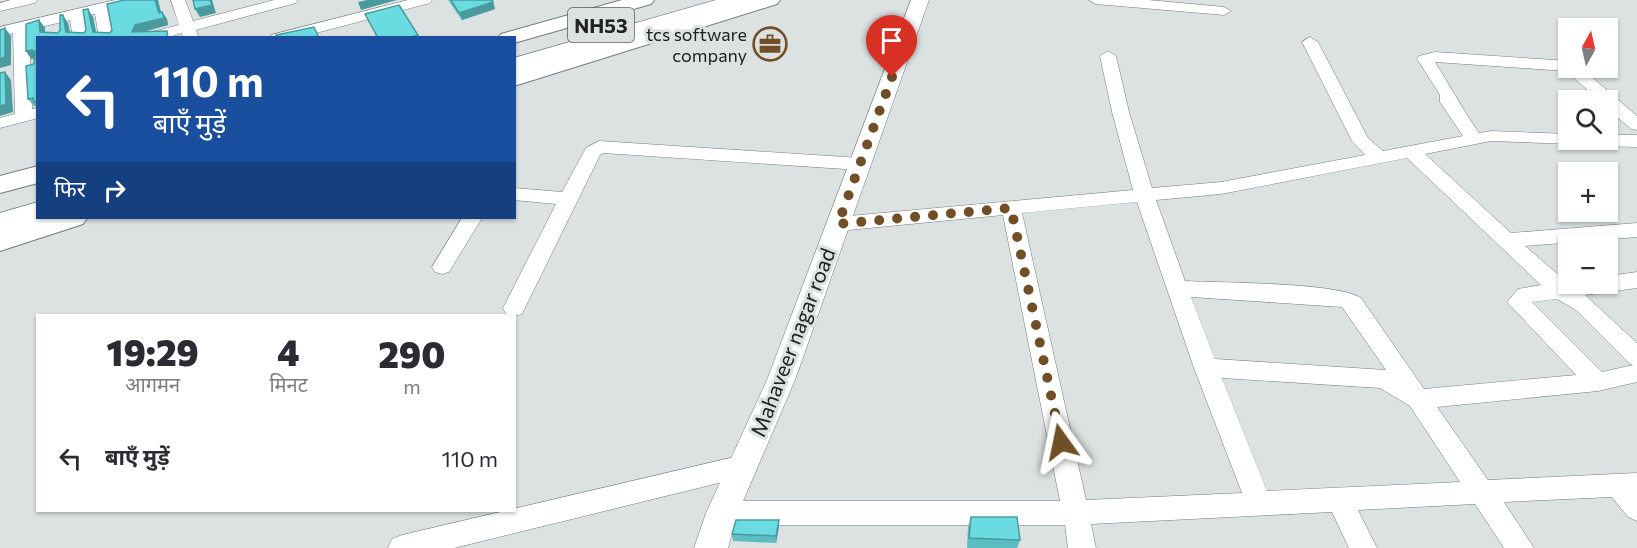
<!DOCTYPE html>
<html lang="hi">
<meta charset="utf-8">
<style>
body{margin:0;font-family:Commissioner,"Noto Sans Devanagari",sans-serif;background:#f7f7f7;color:#2b2b33;height:100vh;display:flex;flex-direction:column;font-size:22px;white-space:nowrap}
*{box-sizing:border-box;margin:0}
p{font-size:20px;color:#7c7c81}
.icon{flex:none;width:33px;height:33px;fill:none;stroke:currentColor;stroke-width:2;stroke-linecap:round;stroke-linejoin:round}
.map{position:relative;flex:1;overflow:hidden}
.sheet{position:absolute;left:36px;top:314px;width:480px;height:198px;display:flex;flex-direction:column;background:#fff;border-radius:0px;box-shadow:0 2px 4px #0004}
.sheet>*{flex:none}
.hud{position:absolute;left:36px;top:36px;width:480px;height:183px;border-radius:0px;box-shadow:0 2px 4px #0004;background:#1a4fa0;color:#fff;overflow:hidden}
.needle{width:39px;rotate:8deg}
.fabs{position:absolute;left:1558px;top:18px;display:grid;gap:12px}
.fabs a{display:grid;place-items:center;width:60px;height:60px;border-radius:0px;background:#fff;box-shadow:0 2px 4px #0004;font-size:30px}
.pin{position:absolute;display:grid;place-items:center;width:51px;height:51px;color:#fff;margin:-62px -26px;border-radius:50% 50% 50% 0;rotate:-45deg;box-shadow:0 0 6px #0007}
.pin .icon{rotate:45deg}
.me{position:absolute;width:66px;margin:-33px;rotate:348deg;stroke-linejoin:round;filter:drop-shadow(0 0 4px #0008)}
.turn{display:flex;align-items:center;gap:21px;height:126px;padding:0 18px;font-size:27px}
.turn .icon{width:78px;height:78px;stroke-width:2.5}
.turn b{display:block;font-size:42px;line-height:51px}
.then{display:flex;align-items:center;height:57px;padding:0 18px;background:#0003;gap:12px;font-size:22px}
.eta{display:flex;justify-content:space-evenly;align-items:center;height:102px;text-align:center}
.eta b{font-size:36px;font-weight:800;line-height:42px}
ul{padding:0;list-style:none}
li{display:flex;align-items:center;gap:18px;height:84px;padding:0 18px}
li div{flex:1}
li b{display:block;font-size:22px}
li em{font-style:normal}
.map>svg:first-child{display:block}
.lines{fill:none;stroke-linecap:round;stroke-linejoin:round}
.minor-casing{stroke:#757a7a;stroke-width:1}
.tertiary-casing{stroke:#757a7a;stroke-width:1}
.secondary-casing{stroke:#757a7a;stroke-width:2}
.trunk-casing{stroke:#757a7a;stroke-width:1}
.minor{fill:#fff;fill-rule:evenodd}
.tertiary{fill:#fff;fill-rule:evenodd}
.secondary{fill:#fff;fill-rule:evenodd}
.trunk{fill:#fff;fill-rule:evenodd}
.wall{fill:#5bbdc2}
.shaded-wall{fill:#4a9a9e}
.building{fill:#6adce1;stroke:#4a9a9e;stroke-width:1.5}
.route{stroke:#704f26;stroke-width:10;stroke-dasharray:0 18}
.labels{text-anchor:middle;dominant-baseline:central;stroke-width:6;stroke-linejoin:round;paint-order:stroke}
.far-poi-label{font-size:18px;fill:#202222;stroke:#dce1e1;text-anchor:end}
.shield{fill:#dce1e1;stroke:#585b5b;stroke-width:1.5}
.shield-label{font-size:20px;font-weight:bold;fill:#202222}
.street-label{font-size:21px;fill:#202222;stroke:#dce1e1}
</style>
<div class="map">
<svg width="1637" height="548" viewBox="0 0 1637 548">
<rect width="100%" height="100%" fill="#dce1e1"/>
<g class="lines">
<defs>
<g id="minor">
<path d="M11 0H37L35 3 0 11V3Z"/>
<path d="M115 0H140L138 3 109 10 115 38H99L95 14 85 16 89 38H73L70 20 29 30 32 109 38 108V118L0 128V118L15 114 13 33 0 37V27Z"/>
<path d="M171 0H185L193 21 274 0H298L296 3 196 30 199 38H183L182 33 166 38H139L140 35 179 25Z"/>
<path d="M408 0H432L430 3 297 38H270L271 35Z"/>
<path d="M1089 0H1148L1224 7 1231 11 1224 15 1096 4Z"/>
<path d="M1310 37 1318 42 1368 138 1383 151 1463 136 1440 102V95L1417 59 1419 56 1435 52 1569 61V68H1581L1637 116V130L1631 129 1608 109V100H1599L1566 71 1435 62C1450 86 1463 110 1479 133L1491 131 1569 134V140H1578L1569 144 1491 141 1425 154 1511 233 1637 223V237L1525 246 1569 284H1608V276L1637 272V288L1585 295 1637 343V382L1598 391 1437 407 1488 480 1637 473V521L1628 517 1612 497 1504 502 1534 548H1504L1475 504 1358 510 1377 548H1349L1332 512 1091 524 1096 548H1068L1065 525H722L713 521 709 513 713 505 722 501H1060L1003 215 838 231 831 229 828 224 831 219 838 217 1133 190 1112 112 1100 56 1108 51 1116 56 1129 112 1152 188 1221 182 1365 155 1352 141 1302 42ZM1407 158 1541 285 1518 289 1507 302 1576 375 1424 389 1361 298C1336 282 1221 283 1185 281L1156 200 1221 194ZM1137 202 1194 368 1242 493 1086 500 1022 213ZM1191 297 1342 307 1386 370 1215 359ZM1557 299 1576 310 1629 363 1633 365 1602 372 1532 302ZM1222 378 1380 388 1410 406 1460 482 1267 491Z"/>
<path d="M1608 135H1637V147L1595 146 1589 144 1586 140H1608Z"/>
<path d="M599 141 860 158 867 160 869 164 867 168 860 170 603 153 600 155 522 314 514 316 506 314 503 308 556 204 514 200V188L562 192 586 148Z"/>
<path d="M462 218H482L449 272 442 274 435 272 432 267Z"/>
<path d="M743 455 752 458 756 466 752 474 743 477 454 548H388L392 539 402 535Z"/>
</g>
<path id="tertiary" d="M911 0H929L795 380 738 513 728 548H694L706 513 767 380Z"/>
<g id="secondary">
<path d="M622 0H654L651 4 514 43V38H498L501 34Z"/>
<path d="M749 0H780L777 4 514 86V72Z"/>
<path d="M38 166V183L0 193V176Z"/>
<path d="M45 218H87L83 224 0 251V231Z"/>
</g>
<g id="trunk">
<path d="M716 0H753L749 5 514 74V58Z"/>
<path d="M38 202V218H50L49 219 0 235V213Z"/>
</g>
</defs>
<use href="#minor" class="minor-casing"/>
<use href="#tertiary" class="tertiary-casing"/>
<use href="#secondary" class="secondary-casing"/>
<use href="#trunk" class="trunk-casing"/>
<use href="#minor" class="minor"/>
<use href="#tertiary" class="tertiary"/>
<use href="#secondary" class="secondary"/>
<use href="#trunk" class="trunk"/>
</g>
<g class="wall">
<path d="M124 0H158L161 12H162L167 19 168 25 145 31 37 106H34L28 99 34 64V59H31L39 20 45 28V32L58 33 68 23 70 32 84 33 93 17 96 32 110 33 112 30Z"/>
<path d="M448 0H492L493 2 495 9 462 20Z"/>
<path d="M365 14 418 38H377Z"/>
<path d="M971 517 1020 540 1017 548H967L968 527Z"/>
<path d="M779 520V527L776 543 733 541 732 534Z"/>
</g>
<g class="shaded-wall">
<path d="M155 0H158L162 18V12L167 19 168 25 139 33 132 32 135 25 159 13Z"/>
<path d="M210 0H212L216 13 200 17 195 9Z"/>
<path d="M367 0H397L361 10 358 2Z"/>
<path d="M493 2 495 9 462 20 459 13Z"/>
<path d="M88 9 93 17 97 38 93 32Z"/>
<path d="M63 15 68 23 71 38 66 32Z"/>
<path d="M39 20 45 28V38L40 32Z"/>
<path d="M5 28 11 36V65L0 68V59Z"/>
<path d="M32 50 38 58 31 59 26 51Z"/>
<path d="M5 72 11 80 13 112 0 116V106Z"/>
<path d="M779 520V527L776 543V536Z"/>
</g>
<g class="building">
<path d="M124 0H155L159 13 162 12 164 18 135 25 132 32 167 31 168 38H38V102H34L33 98 28 99 26 66 34 64 35 52 32 50 26 51V24L39 20 40 32 58 33 60 30V15H63L66 32 84 33 86 30 83 10 88 9 93 32 110 33 112 30 107 4Z"/>
<path d="M193 0H210L212 5 195 9Z"/>
<path d="M451 0H492L493 2 459 13Z"/>
<path d="M399 5 418 35 410 38H378L365 14Z"/>
<path d="M314 27 319 38H277L276 35Z"/>
<path d="M5 28V57L0 59V30Z"/>
<path d="M5 72 6 104 0 106V73Z"/>
<path d="M971 517H1017L1020 540 969 538Z"/>
<path d="M736 520H779L776 536 732 534Z"/>
</g>
<g class="lines">
<path class="route" d="M892 77 838 224 1011 208 1061 442"/>
</g>
<defs>
<symbol id="office-ring" viewBox="-11 -11 22 22"><circle r="9.5" fill="#dce1e1" stroke="#704f26" stroke-width="1.5"/><path d="M-6-3h4V-5.5h4V-3h4V5H-6ZM-1-4.5V-3h2v-1.5ZM-6 0V1H6V0Z" fill="#704f26"/></symbol>
</defs>
<g fill-rule="evenodd">
<use href="#office-ring" x="751" y="25" width="38" height="38"/>
</g>
<g class="labels">
<g class="far-poi-label">
<text x="747" y="34">tcs software<tspan x="747" dy="21">company</tspan></text>
</g>
<rect class="shield" x="568" y="8" width="66" height="34" rx="4.5"/>
<g class="shield-label">
<text x="601" y="25">NH53</text>
</g>
<g class="street-label">
<text transform="translate(792 342) rotate(-69)">Mahaveer nagar road</text>
</g>
</g>
</svg>
<div class="fabs">
<a><svg class="needle" viewBox="-14 -14 28 28"><path d="M0-13l5 13h-10z" fill="#e53935"/><path d="M0 13l5-13h-10z" fill="#7c7c81"/></svg></a>
<a><svg class="icon" aria-label="search" viewBox="0 0 24 24"><circle cx="10" cy="10" r="6"/><path d="M15 15l6 6"/></svg></a>
<a>+</a>
<a>−</a>
</div>
<div class="pin" style="left:892px;top:77px;background:#d93025"><svg class="icon" aria-label="arrive" viewBox="0 0 24 24"><path d="M6 21V4h12l-3 4 3 4H6"/></svg></div>
<svg class="me" style="left:1061px;top:442px" viewBox="-20 -20 40 40"><path d="M0-17L14 15 0 8-14 15z" fill="#704f26" stroke="#fff" stroke-width="4"/></svg>
<div class="hud">
<div class="turn"><svg class="icon" aria-label="left" viewBox="0 0 24 24"><path d="M17 20v-9H6M10 6l-5 5 5 5"/></svg><div><b>110 m</b>बाएँ मुड़ें</div></div>
<div class="then">फिर<svg class="icon" aria-label="right" viewBox="0 0 24 24"><path d="M7 20v-9h11M14 6l5 5-5 5"/></svg></div>
</div>
<section class="sheet">
<div class="eta">
<div><b>19:29</b><p>आगमन</p></div>
<div><b>4</b><p>मिनट</p></div>
<div><b>290</b><p>m</p></div>
</div>
<ul>
<li><svg class="icon" aria-label="left" viewBox="0 0 24 24"><path d="M17 20v-9H6M10 6l-5 5 5 5"/></svg><div><b>बाएँ मुड़ें</b></div><em>110 m</em></li>
</ul>
</section>
</div>
